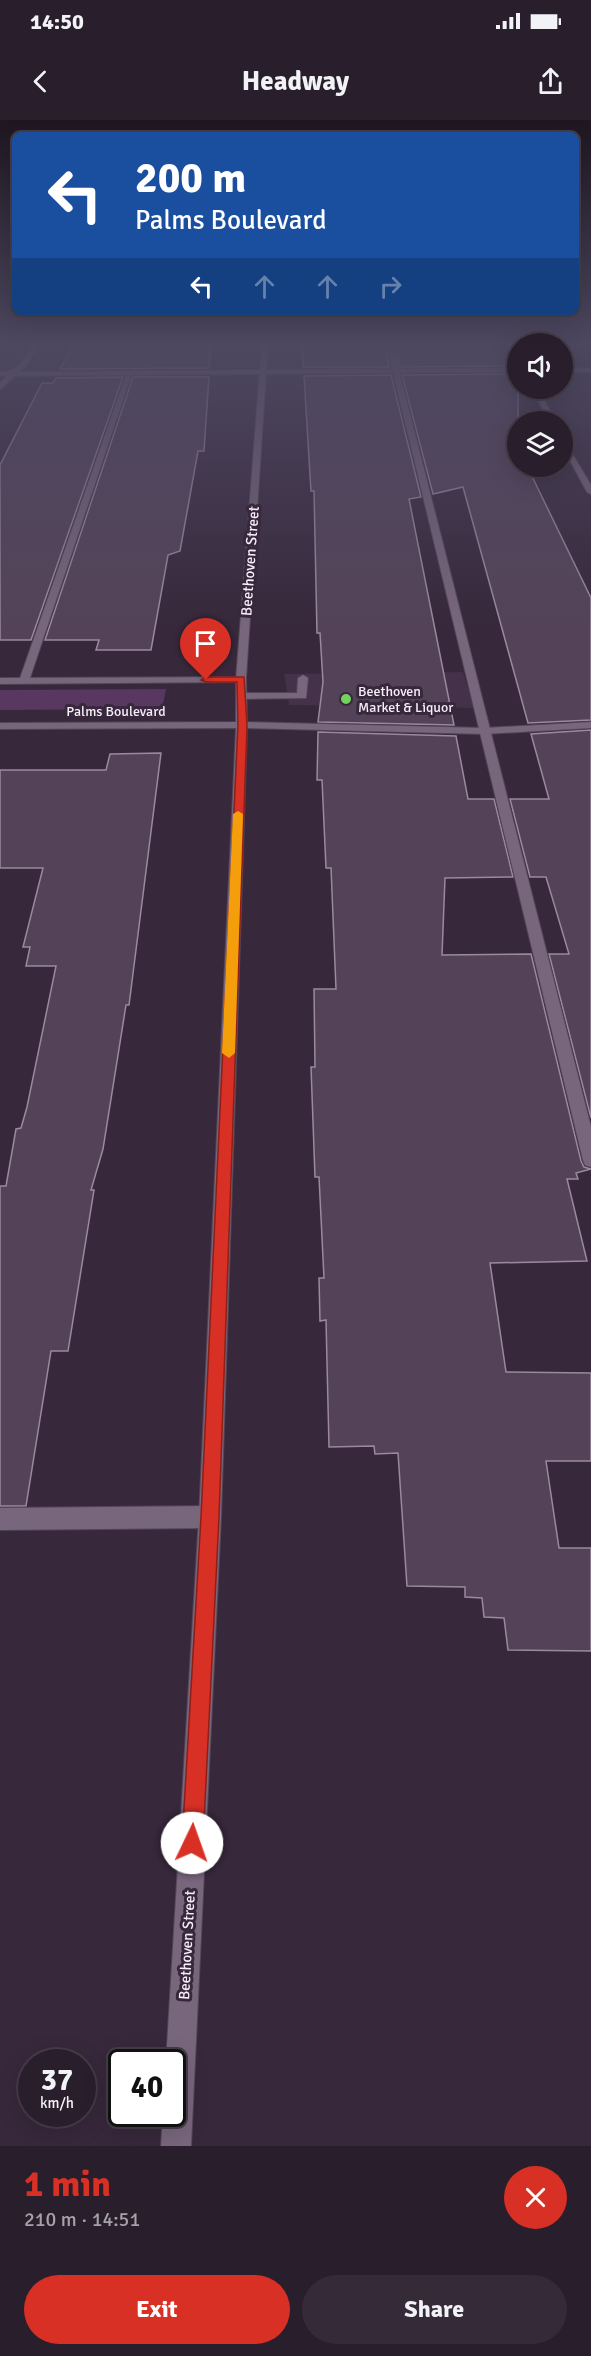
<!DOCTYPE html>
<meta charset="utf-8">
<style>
body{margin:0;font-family:Signika,sans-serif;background:#352b38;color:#f1f3f6;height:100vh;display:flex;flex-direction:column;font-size:22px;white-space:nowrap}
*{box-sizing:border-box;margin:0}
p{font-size:20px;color:#a5a2a9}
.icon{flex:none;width:33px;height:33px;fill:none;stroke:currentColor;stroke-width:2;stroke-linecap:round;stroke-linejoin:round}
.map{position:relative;height:2026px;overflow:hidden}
.sheet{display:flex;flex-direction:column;background:#291e2c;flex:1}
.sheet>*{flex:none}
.hud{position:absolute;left:12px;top:12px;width:567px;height:183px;border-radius:9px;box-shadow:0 6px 24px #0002,0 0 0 2px #453c48;background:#1a4fa0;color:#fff;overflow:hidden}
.controls{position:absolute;left:507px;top:213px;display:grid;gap:12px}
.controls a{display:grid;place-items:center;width:66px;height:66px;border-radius:50%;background:#291e2c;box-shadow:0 6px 24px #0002,0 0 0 2px #453c48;font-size:30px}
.speed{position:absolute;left:18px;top:1929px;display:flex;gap:12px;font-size:30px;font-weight:700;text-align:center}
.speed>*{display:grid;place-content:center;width:78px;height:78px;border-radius:50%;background:#291e2c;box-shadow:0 6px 24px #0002,0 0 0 2px #453c48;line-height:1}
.speed small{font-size:15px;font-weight:400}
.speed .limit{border:3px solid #111;border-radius:9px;background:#fff;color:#111}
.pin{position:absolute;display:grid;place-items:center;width:51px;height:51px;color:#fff;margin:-62px -26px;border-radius:50% 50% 50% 0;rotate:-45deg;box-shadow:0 0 6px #0007}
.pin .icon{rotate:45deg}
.me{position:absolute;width:66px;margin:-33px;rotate:3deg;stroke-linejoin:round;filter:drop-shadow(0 0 4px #0008)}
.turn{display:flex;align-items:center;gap:21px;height:126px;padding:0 24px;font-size:27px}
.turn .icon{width:78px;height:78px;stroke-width:2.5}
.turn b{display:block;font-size:42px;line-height:51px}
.lanes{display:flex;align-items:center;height:57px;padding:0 24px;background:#0003;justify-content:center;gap:30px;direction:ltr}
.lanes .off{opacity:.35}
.round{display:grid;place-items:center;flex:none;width:63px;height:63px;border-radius:32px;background:#352b38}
.summary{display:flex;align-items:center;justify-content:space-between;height:102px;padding:0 24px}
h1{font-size:36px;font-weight:800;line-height:45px;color:#d93025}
.action{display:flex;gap:12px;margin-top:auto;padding:12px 24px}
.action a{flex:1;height:69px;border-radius:36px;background:#d93025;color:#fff;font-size:24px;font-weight:800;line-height:69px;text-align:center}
.action a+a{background:#352b38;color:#f1f3f6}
.status{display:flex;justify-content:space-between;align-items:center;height:42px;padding:0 30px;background:#291e2c;direction:ltr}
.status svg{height:16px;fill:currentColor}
header{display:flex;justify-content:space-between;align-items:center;height:78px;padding:0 24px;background:#291e2c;font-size:27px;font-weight:800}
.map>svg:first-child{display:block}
.built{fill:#453149}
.green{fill:#583760}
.building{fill:#544358;stroke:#9c89a0;stroke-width:1.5}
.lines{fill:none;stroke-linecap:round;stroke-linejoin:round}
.service-casing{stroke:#524556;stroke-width:2}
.minor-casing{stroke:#524556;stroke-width:2}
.tertiary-casing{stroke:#524556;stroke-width:2}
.service{fill:#78667c;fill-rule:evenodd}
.minor{fill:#78667c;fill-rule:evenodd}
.tertiary{fill:#78667c;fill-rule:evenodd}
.route{fill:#d93025;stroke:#8d1f18;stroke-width:1.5}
.slow{fill:#f59e0b}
.poi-dot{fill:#72d25d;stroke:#37283b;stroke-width:2}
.labels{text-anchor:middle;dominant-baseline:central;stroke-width:6;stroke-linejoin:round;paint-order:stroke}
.far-poi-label{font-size:14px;fill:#f8edfa;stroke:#37283b;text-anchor:start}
.far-street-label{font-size:14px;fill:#f8edfa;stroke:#37283b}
.street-label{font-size:15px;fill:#f8edfa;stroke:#37283b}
</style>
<div class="status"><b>14:50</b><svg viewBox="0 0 49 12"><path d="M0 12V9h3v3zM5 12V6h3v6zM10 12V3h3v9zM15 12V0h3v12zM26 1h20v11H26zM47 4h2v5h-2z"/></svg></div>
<header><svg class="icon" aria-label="back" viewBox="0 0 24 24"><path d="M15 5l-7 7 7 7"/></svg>Headway<svg class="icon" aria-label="share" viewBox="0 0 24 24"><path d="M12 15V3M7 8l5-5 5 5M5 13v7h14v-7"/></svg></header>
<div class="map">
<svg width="591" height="2026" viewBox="0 0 591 2026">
<rect width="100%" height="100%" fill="#37283b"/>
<path class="built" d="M463 552 474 588 289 585 284 554Z"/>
<path class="green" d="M166 569 162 589 0 590V570Z"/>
<g class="building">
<path d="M117 223H211L209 248 60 249 71 229H77L79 225Z"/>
<path d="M302 223H384L389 247H303Z"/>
<path d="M394 223H506L518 239V246L400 247Z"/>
<path d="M518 254V346H527L591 478V600L528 603 463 367 433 374 402 255Z"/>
<path d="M391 255 421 377 409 379 454 605 318 602 323 562 320 513H317L314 371H311L304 256Z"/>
<path d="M123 257 31 520H0V345L42 263H53L56 258Z"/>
<path d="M133 257H209L204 331H198L180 431 168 435 151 530H96L99 520H45Z"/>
<path d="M591 610V998L549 834H569L546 757H530L510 679H549L531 614Z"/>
<path d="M318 612 456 616 468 679H494L513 757 445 758 442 835 531 834 581 1041 584 1047 591 1049 576 1053 578 1059H567L587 1141 490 1143 506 1252 591 1253V1341H546L559 1428H591V1531L508 1530 504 1498 484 1497 482 1478 465 1477V1467L407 1466 398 1333 375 1334 374 1326 329 1327 326 1200 320 1201 319 1158H324L319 1057H315L311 947H315L314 869H336L331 748H326L322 660H317Z"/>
<path d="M161 633 129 885H126L103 1029 91 1070H94L68 1231H51L26 1386H0V1066H6L16 1009 21 1008 27 987 56 846H26L30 827H23L43 748H0V650H106L110 634Z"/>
</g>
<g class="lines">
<defs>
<g id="service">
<path d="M386 223H392L591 1007V1047L585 1045 583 1040Z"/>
<path d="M127 252 132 253 29 561 20 563 19 561Z"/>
<path d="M303 555 308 558 306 578 241 579 236 576 241 573H297L298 558Z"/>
<path d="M210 1386 218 1389 221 1397 218 1405 210 1408 0 1410V1388Z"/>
</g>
<g id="minor">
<path d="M34 223H40L25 247 19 252 518 248V252L15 256 0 270V262L7 256H0V252C19 252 25 238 34 223Z"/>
<path d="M508 223H514L518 237Z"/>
<rect x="562" y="248" width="29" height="4"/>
<path d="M532 268H538L556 302H549Z"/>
<path d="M562 317 591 365V374L587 372 562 326Z"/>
<path d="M245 557 246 559 241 562 0 564V558Z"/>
</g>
<path id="tertiary" d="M262 223H268L246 559 247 602 484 608 591 602V608L484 614 247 608 221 1397 191 2026H161L163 1994H172V1942H166L199 1397 236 608 0 609V603L236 602V559Z"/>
</defs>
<use href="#service" class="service-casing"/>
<use href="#minor" class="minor-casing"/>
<use href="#tertiary" class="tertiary-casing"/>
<use href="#service" class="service"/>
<use href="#minor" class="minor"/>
<use href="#tertiary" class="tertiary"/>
</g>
<linearGradient id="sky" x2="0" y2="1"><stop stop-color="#1e1620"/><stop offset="0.44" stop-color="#4d4860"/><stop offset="1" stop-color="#4d4860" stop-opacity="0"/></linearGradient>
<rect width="591" height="507" fill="url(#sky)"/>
<path class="route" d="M244 557 247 605 219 1397 203 1723 200 1731 192 1734 185 1731 182 1723 201 1397 238 605 237 562H206L201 560 206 557Z"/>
<path class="slow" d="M238 691 243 694 235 933 229 938 222 933 233 694Z"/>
<circle class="poi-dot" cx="346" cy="579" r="6"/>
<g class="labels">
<g class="far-poi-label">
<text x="358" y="571">Beethoven<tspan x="358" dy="16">Market &amp; Liquor</tspan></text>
</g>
<g class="far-street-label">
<text x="116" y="591">Palms Boulevard</text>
</g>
<g class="street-label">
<text transform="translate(250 441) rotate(-86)">Beethoven Street</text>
<text transform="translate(187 1825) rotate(-87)">Beethoven Street</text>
</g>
</g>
</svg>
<div class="controls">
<a><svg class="icon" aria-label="sound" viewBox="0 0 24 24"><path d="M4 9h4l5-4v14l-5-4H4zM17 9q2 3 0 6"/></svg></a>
<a><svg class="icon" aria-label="layers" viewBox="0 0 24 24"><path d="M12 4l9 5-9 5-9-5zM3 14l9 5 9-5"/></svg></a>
</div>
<div class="speed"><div>37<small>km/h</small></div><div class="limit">40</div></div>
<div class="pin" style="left:206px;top:560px;background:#d93025"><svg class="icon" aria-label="arrive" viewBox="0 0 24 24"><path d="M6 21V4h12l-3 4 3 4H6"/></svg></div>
<svg class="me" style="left:192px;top:1723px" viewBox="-20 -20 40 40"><circle r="19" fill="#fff"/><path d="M0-13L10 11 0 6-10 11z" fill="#d93025"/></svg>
<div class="hud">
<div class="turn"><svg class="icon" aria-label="left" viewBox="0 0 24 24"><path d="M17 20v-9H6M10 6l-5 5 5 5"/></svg><div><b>200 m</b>Palms Boulevard</div></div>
<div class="lanes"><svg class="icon" aria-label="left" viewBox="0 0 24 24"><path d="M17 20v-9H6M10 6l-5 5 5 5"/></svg><svg class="icon off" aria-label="ahead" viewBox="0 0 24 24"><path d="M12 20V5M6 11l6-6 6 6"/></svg><svg class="icon off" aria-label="ahead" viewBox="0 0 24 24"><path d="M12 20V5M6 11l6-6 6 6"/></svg><svg class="icon off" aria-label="right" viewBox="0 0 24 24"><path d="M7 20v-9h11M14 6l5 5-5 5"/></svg></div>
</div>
</div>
<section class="sheet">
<div class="summary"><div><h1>1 min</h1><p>210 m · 14:51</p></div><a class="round" style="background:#d93025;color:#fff"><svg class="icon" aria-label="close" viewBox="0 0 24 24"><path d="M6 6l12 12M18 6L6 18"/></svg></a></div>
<div class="action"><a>Exit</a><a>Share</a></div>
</section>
